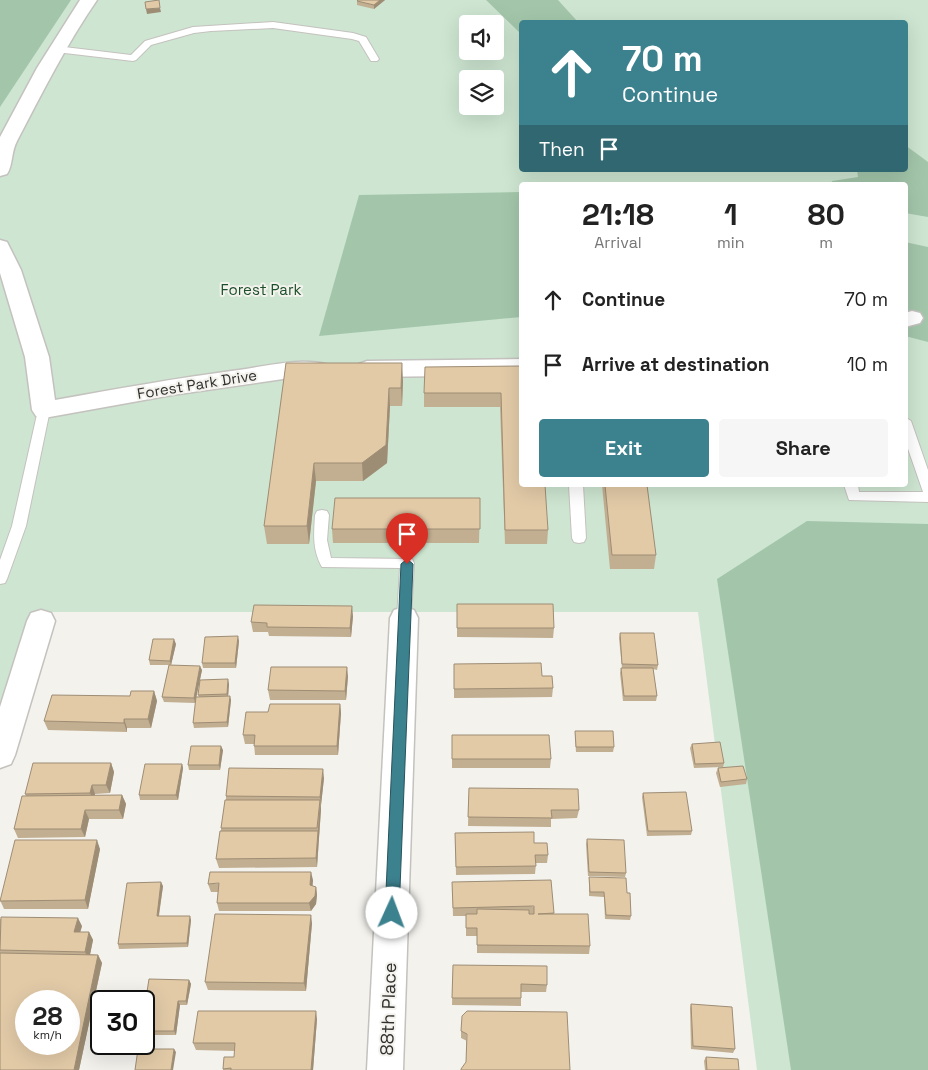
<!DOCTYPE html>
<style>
body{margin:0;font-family:"Space Grotesk",sans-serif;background:#f6f6f6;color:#222;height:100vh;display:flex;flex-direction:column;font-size:19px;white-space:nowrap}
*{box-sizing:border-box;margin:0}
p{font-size:16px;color:#767676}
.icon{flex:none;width:28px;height:28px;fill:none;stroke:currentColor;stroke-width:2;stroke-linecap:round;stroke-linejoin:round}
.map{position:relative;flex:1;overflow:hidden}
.sheet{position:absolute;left:519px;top:182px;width:389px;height:305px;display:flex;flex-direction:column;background:#fff;border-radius:5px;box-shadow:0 5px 20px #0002}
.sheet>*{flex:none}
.hud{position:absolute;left:519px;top:20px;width:389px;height:152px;border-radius:5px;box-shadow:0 5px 20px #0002;background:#3c818e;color:#fff;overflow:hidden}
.buttons{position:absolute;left:459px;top:15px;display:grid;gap:10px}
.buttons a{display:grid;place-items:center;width:45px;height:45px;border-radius:5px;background:#fff;box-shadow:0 5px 20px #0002;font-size:25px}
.speed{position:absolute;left:15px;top:990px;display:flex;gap:10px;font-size:25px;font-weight:700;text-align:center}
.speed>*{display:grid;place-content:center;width:65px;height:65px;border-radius:50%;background:#fff;box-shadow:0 5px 20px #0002;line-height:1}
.speed small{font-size:12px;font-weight:400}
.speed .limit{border:2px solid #111;border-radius:8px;background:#fff;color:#111}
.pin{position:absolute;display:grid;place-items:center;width:42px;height:42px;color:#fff;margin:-51px -21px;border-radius:50% 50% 50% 0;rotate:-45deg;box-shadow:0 0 5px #0007}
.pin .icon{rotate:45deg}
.me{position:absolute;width:55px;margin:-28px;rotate:2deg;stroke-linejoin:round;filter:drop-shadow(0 0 4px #0008)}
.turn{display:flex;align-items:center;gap:18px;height:105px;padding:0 20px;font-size:22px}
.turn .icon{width:65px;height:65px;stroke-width:2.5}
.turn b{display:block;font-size:35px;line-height:42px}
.then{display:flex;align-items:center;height:48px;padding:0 20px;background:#0003;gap:10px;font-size:19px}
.eta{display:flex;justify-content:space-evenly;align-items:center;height:85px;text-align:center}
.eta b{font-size:30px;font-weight:800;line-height:35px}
.cta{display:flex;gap:10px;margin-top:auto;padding:10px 20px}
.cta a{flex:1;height:58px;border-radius:5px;background:#3c818e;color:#fff;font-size:20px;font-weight:800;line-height:58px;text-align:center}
.cta a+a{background:#f6f6f6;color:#222}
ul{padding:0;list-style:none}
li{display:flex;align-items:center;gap:15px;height:65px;padding:0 20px}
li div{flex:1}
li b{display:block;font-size:19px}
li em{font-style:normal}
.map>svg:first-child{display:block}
.green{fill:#cde5d1;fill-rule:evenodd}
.forest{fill:#a3c6aa}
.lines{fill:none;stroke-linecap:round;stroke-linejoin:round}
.lane-casing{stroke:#c4c2be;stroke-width:2}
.street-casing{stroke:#c4c2be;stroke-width:3}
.lane{fill:#fff;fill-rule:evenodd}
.street{fill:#fff;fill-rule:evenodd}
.wall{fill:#c2ae90}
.shaded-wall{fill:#9e8d75}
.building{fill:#e2caa7;stroke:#9e8d75;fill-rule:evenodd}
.route{fill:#3c818e;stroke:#27545c}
.labels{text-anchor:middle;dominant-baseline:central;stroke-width:4;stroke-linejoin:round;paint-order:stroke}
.park-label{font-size:15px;fill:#1a4f2a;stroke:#f3f2ed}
.street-label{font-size:15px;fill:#30302e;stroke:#f3f2ed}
.near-street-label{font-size:18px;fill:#30302e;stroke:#f3f2ed}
</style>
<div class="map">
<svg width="928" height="1070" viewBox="0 0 928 1070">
<rect width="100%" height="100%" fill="#f3f2ed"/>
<path class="green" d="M0 0H928V1070H757L698 612H31L0 708ZM521 22H905V170H521ZM468 24H495V51H468ZM468 79H495V106H468ZM521 185H905V485H521Z"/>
<g class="forest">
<path d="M0 0H71L0 107Z"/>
<path d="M486 0H558L578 22H521V34Z"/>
<path d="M905 145 928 162V217L905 213V185H831L832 181 858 177 857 170H905Z"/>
<path d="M521 192V317L319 336 359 195Z"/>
<path d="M905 242 928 247V342L905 336Z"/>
<path d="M807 521 928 524V1070H791L717 579Z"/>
</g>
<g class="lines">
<defs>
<g id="lane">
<path d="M273 22 353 33 366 37 379 59 377 61H371L359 41 352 39 273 28 211 31 194 33 151 45 136 60 133 61 56 52 51 49 56 46 131 55 145 41 193 27Z"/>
<path d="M44 406 50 410 26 526 7 579 5 583 0 584V560L12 526 38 410Z"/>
<path d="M905 417 911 421 928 470V502L849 500 844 485H858L859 492H923L905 440Z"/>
<path d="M569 485H583L586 538 584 542 579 543 574 542 572 538Z"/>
<path d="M322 510 327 511 329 515 327 540 331 558 412 559 414 563 411 618 409 622 404 624 399 622 397 618 400 568 322 567C312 549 314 534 315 515L317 511Z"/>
</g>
<g id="street">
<path d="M80 0H97C66 45 42 93 17 141 11 152 13 165 7 174L0 176V137L37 68Z"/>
<path d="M0 240 7 242 21 270 49 357 55 400C116 389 177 378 239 370 267 366 301 357 329 365L333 370 329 375 321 378H290L172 395 44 418 36 416 32 410 25 357 0 273Z"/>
<path d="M912 311 920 313 923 318 920 323 905 327V313Z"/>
<path d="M521 359V375L367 377 359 374 355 369 359 364 367 361Z"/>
<path d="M404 607 414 610 418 618 403 1070H367L390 618 394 610Z"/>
<path d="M41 610 51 613 55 621 15 755 11 764 0 768V707L27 621 31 613Z"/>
</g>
</defs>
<use href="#lane" class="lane-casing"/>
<use href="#street" class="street-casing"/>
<use href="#lane" class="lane"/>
<use href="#street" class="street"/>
</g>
<g class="wall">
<path d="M385 0 374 9 357 5V1Z"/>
<path d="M286 363 403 381 402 406H390L387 463 363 481H316L309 544H267L264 526Z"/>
<path d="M521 366 548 530 547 544H505L500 407H424V393Z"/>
<path d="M602 485H647L656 555 654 569H610Z"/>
<path d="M480 498 479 543H333L332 529Z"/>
<path d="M457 604 554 628 553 638 457 637Z"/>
<path d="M353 616 351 637 269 636 268 632H253L251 622Z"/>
<path d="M620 633 658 665 657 670 653 669 657 696 656 701H623L620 673 621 668H622L619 638Z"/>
<path d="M239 641 236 668H203L202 663Z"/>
<path d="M176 644 171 665 202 670 195 703 164 702 162 697 169 665H150L149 660Z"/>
<path d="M454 664 542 676 553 688 552 697 454 698Z"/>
<path d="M348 676 346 700H270L268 690Z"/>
<path d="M229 684 228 696 231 700 228 727 194 728 193 723 199 697 198 695Z"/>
<path d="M154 691 157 701 151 728H127V732L48 730 44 721 130 696Z"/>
<path d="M340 704 341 713 338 755H255L254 744H245L243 735 268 712Z"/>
<path d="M575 731 614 747 613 752H576L575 736Z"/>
<path d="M452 735 551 759 550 768H452Z"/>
<path d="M692 744 724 763 723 767 694 768 690 748Z"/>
<path d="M223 750 220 770H189L188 765Z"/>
<path d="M111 763 114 772 110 793 95 794V796L122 795 126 804 123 819H89L85 837 18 838 14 829 26 796 25 794Z"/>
<path d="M182 764 183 768 178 800H140L139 795Z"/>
<path d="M718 768 747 779 746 784 720 787 716 773Z"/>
<path d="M324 778 321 805V809L317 867 219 868 216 859 221 831V828L226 800V796Z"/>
<path d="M469 788 579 810 577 818 551 819V827L468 826Z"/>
<path d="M643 793 692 831 691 835 647 836 642 797Z"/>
<path d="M455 833 548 855 547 863H536L535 874 456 875Z"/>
<path d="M587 839 626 873 625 877 588 876 586 844Z"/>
<path d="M100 849 88 909H4L0 900Z"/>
<path d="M589 877 627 893 631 916 630 920 605 919 604 897 589 896Z"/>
<path d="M313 880 312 886 316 887 317 895 316 904 311 911H219L217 903 218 892H211L208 884Z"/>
<path d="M452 882 554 913V914L590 946 589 954 477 953V936H466V916H453Z"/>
<path d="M163 886 159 916 191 920 188 947 119 949 118 944Z"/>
<path d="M0 919 82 926 80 932H89L93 940 90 954 98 955 102 963 79 1070H0Z"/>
<path d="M312 923 306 991 208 990 205 982Z"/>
<path d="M453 965 547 985 546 992H521V1006L452 1005Z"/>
<path d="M189 980 191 984 187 1005H180L176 1035H144V1011Z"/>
<path d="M691 1004 735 1049 733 1053 691 1049 690 1008Z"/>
<path d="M467 1011 466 1062 467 1041 461 1038V1031Z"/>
<path d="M317 1019 313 1070H223V1069L234 1057 235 1051 196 1050 193 1043Z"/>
<path d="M706 1057 739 1070H705L704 1061Z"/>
</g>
<g class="shaded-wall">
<path d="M380 0H385L374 9V5Z"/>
<path d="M160 8 161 12 147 14 146 9Z"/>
<path d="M402 363 403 381 402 406 401 388Z"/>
<path d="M389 388 390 406 387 463 363 481 362 463Z"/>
<path d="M314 463 316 481 309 544 307 526Z"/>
<path d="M352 606 353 616 351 637 350 628Z"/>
<path d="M238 636 239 641 236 668 235 663Z"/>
<path d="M174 639 176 644 171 665 170 661Z"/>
<path d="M200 666 202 670 195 703 194 698Z"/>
<path d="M347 667 348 676 346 700 345 691Z"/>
<path d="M228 679 229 684 228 698 227 694Z"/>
<path d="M154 691 157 701 151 728 148 719Z"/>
<path d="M230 696 231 700 228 727 227 722Z"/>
<path d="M340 704 341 713 338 755 337 746Z"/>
<path d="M124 719 127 728V732L124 723Z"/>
<path d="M221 746 223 750 220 770 219 765Z"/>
<path d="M111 763 114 772 110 793 106 785Z"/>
<path d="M182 764 183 768 178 800 176 795Z"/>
<path d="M323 769 324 778 321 805 320 797Z"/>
<path d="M92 785 95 794 94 802 90 793Z"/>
<path d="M122 795 126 804 123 819 119 810Z"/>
<path d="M320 800 321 809 317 867 316 858Z"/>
<path d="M85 810 89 819 85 837 81 829Z"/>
<path d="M97 840 100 849 88 909 85 900Z"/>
<path d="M311 872 313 880 312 893 310 885Z"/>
<path d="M161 882 163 886 158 920 157 916Z"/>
<path d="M316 887 317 895 316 904 311 911 309 903Z"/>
<path d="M311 915 312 923 306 991 304 983Z"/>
<path d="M190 916 191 920 188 947 187 943Z"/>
<path d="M78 918 82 926 78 940 74 932Z"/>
<path d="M89 932 93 940 89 960 85 952Z"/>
<path d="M98 955 102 963 79 1070H74Z"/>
<path d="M189 980 191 984 187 1005 186 1001Z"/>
<path d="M178 1001 180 1005 176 1035 174 1031Z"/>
<path d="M316 1011 317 1019 313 1070H311Z"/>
<path d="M174 1049 176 1052 173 1070H171Z"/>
</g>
<g class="building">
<path d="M159 0 160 8 146 9 145 2Z"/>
<path d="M358 0H380L374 5 357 1Z"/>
<path d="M286 363H402L401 388H389L386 445 362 463H314L307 526H264Z"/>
<path d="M521 366V485H545L548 530H505L501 393H424L425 367Z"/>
<path d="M605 485H647L656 555H612Z"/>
<path d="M335 498H480V529H332Z"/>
<path d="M457 604H553L554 628H457Z"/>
<path d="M254 605 352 606 350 628 267 627V623L251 622Z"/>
<path d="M620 633H654L658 665 622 664Z"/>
<path d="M238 636 235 663H202L205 637Z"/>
<path d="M153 639H174L170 661 149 660Z"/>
<path d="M541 663 542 676H552L553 688 454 689V664Z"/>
<path d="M169 665 200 666 194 698 162 697Z"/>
<path d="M271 667H347L345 691 268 690Z"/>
<path d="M621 668H653L657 696H624Z"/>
<path d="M228 679 227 694 198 695 200 680Z"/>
<path d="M131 691H154L148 719H124V723L44 721 52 695 130 696Z"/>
<path d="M230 696 227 722 193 723 196 697Z"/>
<path d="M270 704H340L337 746H254L255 735H243L246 712H268Z"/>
<path d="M575 731H613L614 747H576Z"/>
<path d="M452 735H549L551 759H452Z"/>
<path d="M720 742 724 763 695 764 692 744Z"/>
<path d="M191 746H221L219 765H188Z"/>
<path d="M33 763H111L106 785H92L90 793 25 794Z"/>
<path d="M145 764H182L176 795H139Z"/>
<path d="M743 766 747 779 721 782 718 768Z"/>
<path d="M229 768 323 769 320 797 226 796Z"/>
<path d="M469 788 578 789 579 810H551L552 818 468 817Z"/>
<path d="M686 792 692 831H648L643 793Z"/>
<path d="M122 795 119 810H85L81 829H14L22 796Z"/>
<path d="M225 800H320L317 828H221Z"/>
<path d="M220 831H318L316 858 216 859Z"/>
<path d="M534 832V843H547L548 855H535L536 866 456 867 455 833Z"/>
<path d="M587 839 624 840 626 873 589 872Z"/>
<path d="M15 840H97L85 900 0 901Z"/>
<path d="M210 872H311L310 885 316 887 315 896 309 903H217L219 883 208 884Z"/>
<path d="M589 877 626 878 627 893H630L631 916 606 915 604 892H590Z"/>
<path d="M551 880 554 913 538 914H588L590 946 477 945V928H466V914H477V909L529 910V914H534V906L453 908 452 882Z"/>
<path d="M161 882 157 916H190L187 943 118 944 127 883Z"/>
<path d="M215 914 311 915 304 983 205 982Z"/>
<path d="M1 917 78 918 74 932H89L85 952 0 950Z"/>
<path d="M0 953 98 955 74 1070H0ZM26 1001H69V1044H26Z"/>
<path d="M453 965 547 966V985L521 984V998H452Z"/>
<path d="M149 979 189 980 186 1001H178L174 1031H144V1011Z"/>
<path d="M691 1004 732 1007 735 1049 693 1046Z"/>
<path d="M198 1011H316L311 1070H231V1068L223 1069 224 1057H234L235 1043H193Z"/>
<path d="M467 1011 567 1012 570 1070H461V1069L466 1062 467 1034 461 1031 462 1016Z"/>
<path d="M138 1049H174L171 1070H135Z"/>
<path d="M706 1057 738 1059 739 1070H707Z"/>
</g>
<path class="route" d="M407 559 413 564 399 913 397 917 392 919 387 917 385 913 401 564Z"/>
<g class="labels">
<g class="park-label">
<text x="261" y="289">Forest Park</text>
</g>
<g class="street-label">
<text transform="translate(197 384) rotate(-9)">Forest Park Drive</text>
</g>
<g class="near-street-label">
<text transform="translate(388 1009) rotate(-88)">88th Place</text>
</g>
</g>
</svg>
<div class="buttons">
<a><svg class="icon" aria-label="sound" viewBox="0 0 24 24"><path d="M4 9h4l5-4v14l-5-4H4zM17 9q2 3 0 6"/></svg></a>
<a><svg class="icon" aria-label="layers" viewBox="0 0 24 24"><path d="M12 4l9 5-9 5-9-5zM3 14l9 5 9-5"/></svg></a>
</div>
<div class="speed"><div>28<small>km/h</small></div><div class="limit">30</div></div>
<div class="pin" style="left:407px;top:564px;background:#d93025"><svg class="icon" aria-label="arrive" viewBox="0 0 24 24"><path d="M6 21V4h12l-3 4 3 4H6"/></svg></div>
<svg class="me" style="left:392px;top:913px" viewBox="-20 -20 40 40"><circle r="19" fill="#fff"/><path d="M0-13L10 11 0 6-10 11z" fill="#3c818e"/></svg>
<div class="hud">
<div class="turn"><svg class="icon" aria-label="ahead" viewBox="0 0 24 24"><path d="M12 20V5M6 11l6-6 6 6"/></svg><div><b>70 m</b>Continue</div></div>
<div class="then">Then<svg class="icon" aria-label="arrive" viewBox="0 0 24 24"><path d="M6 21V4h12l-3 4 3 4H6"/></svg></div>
</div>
<section class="sheet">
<div class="eta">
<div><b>21:18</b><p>Arrival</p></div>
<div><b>1</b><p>min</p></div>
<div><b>80</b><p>m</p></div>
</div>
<ul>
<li><svg class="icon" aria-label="ahead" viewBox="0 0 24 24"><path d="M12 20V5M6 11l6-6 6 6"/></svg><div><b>Continue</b></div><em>70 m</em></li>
<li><svg class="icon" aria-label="arrive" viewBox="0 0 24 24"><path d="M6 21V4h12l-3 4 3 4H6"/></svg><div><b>Arrive at destination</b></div><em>10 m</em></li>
</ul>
<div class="cta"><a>Exit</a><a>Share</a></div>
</section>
</div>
